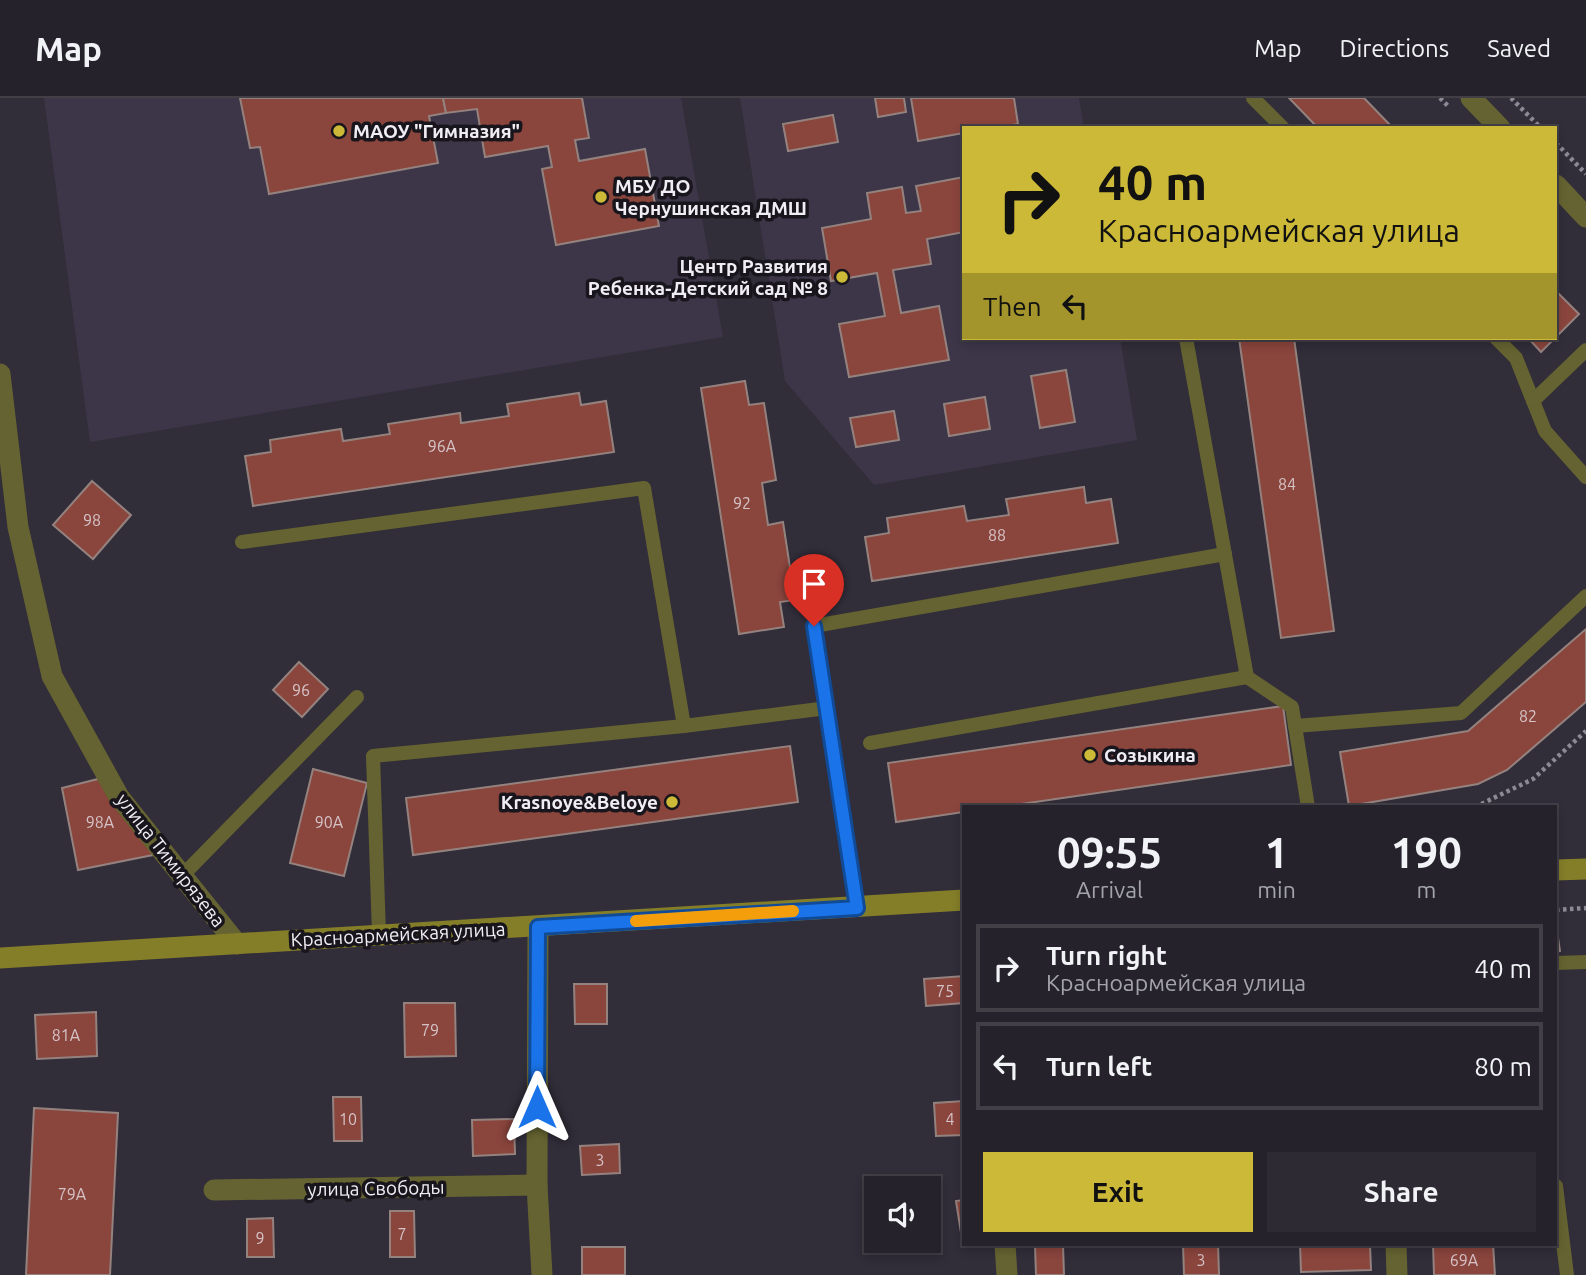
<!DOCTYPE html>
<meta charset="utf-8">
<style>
body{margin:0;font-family:Ubuntu,sans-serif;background:#2d2a33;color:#f1f3f6;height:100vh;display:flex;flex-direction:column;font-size:26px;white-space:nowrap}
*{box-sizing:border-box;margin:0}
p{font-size:23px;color:#a3a4a9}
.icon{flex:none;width:38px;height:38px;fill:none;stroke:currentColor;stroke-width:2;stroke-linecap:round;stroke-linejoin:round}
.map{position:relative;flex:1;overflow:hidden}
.side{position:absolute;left:962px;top:707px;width:595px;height:441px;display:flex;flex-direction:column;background:#25222b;border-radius:0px;box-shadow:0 4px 10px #0003,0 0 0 2px #423f47}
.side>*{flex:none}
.banner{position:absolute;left:962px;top:28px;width:595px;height:214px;border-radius:0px;box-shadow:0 4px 10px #0003,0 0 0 2px #423f47;background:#cdb938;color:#111;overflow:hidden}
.controls{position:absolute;left:864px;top:1078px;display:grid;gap:14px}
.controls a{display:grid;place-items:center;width:77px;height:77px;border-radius:0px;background:#25222b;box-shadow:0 4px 10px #0003,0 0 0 2px #423f47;font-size:35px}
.pin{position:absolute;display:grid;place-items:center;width:60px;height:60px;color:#fff;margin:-72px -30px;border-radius:50% 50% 50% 0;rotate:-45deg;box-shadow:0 0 7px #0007}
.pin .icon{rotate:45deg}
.me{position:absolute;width:77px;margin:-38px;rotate:0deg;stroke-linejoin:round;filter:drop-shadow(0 0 5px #0008)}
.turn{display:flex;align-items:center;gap:24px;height:147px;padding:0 21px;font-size:32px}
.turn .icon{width:91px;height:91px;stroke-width:2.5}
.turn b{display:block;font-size:49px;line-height:60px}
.then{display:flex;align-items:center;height:66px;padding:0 21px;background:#0003;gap:14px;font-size:26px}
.eta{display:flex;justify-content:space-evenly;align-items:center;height:119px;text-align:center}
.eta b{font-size:42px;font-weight:600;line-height:49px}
.button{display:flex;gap:14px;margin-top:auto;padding:14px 21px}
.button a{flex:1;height:80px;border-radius:0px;background:#cdb938;color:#111;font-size:28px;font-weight:600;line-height:80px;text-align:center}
.button a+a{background:#2d2a33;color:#f1f3f6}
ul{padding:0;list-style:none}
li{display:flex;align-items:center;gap:21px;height:88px;margin:0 14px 10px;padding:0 7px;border:4px solid #423f47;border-radius:0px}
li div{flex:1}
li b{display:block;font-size:26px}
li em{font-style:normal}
header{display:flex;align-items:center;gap:42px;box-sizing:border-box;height:98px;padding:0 35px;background:#25222b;border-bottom:2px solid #423f47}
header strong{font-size:33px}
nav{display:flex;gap:38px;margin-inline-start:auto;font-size:24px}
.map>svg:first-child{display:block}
.built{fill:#3c3648}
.building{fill:#8a453d;stroke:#94827f;stroke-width:2}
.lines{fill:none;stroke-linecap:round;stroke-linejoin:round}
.path{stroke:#8e8a94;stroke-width:4.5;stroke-dasharray:3.5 3.5;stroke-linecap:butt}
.lane{stroke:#656331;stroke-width:14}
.street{stroke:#656331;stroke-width:21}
.secondary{stroke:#847e29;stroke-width:21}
.route-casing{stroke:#114b97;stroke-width:18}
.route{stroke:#1a73e8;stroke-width:12}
.slow{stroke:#f59e0b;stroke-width:12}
.poi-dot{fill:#cdb938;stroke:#18161c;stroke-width:2.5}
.labels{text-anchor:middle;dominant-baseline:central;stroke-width:7;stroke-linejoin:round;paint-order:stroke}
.number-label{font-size:16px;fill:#d6c3c7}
.poi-label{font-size:19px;font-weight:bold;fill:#f0edf5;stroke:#18161c;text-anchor:start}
.street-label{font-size:19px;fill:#f0edf5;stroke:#18161c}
</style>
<header>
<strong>Map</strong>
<nav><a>Map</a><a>Directions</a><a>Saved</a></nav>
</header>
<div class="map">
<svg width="1586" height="1177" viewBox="0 0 1586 1177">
<rect width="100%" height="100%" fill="#312d39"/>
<g class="built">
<path d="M44 0H681L723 239 90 344Z"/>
<path d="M740 0H1079L1084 30H964V240H1120L1137 342 874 387 785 283Z"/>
</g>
<g class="building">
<path d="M240 0H443L446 15 429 18 438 65 269 96 260 49 250 50Z"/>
<path d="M443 0H582L589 40 575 42 579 63 645 51 659 128 556 147 542 71 552 69 548 48 485 59 477 11 446 15Z"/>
<path d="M875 0H904L906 14 878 19Z"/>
<path d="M911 0H1014L1018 26 996 30H964V35L918 43Z"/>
<path d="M1289 0H1364L1393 30H1318Z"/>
<path d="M833 17 838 44 788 53 783 26Z"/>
<path d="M964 79V134L927 141 931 166 893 172 901 215 939 208 949 262 849 279 839 226 885 218 877 175 831 183 822 130 871 121 867 95 902 89 906 115 921 113 916 88Z"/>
<path d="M1556 193 1579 216 1556 239Z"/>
<path d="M1239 240H1294L1334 533 1281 540Z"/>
<path d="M1528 240H1555L1541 254Z"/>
<path d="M1066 272 1075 324 1040 330 1031 278Z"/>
<path d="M745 283 749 307 764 305 776 382 762 385 768 427 783 424 795 502 780 504 784 529 739 536 701 290Z"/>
<path d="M579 295 581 307 606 303 614 354 253 408 245 358 271 354 270 342 341 331 343 343 390 336 388 326 460 315 461 325 509 318 507 306Z"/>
<path d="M985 299 990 331 949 338 944 306Z"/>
<path d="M894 313 899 342 856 349 850 320Z"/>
<path d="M92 383 131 417 93 461 53 427Z"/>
<path d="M1084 389 1086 405 1111 401 1118 445 872 483 865 439 889 435 887 420 964 408 967 423 1009 417 1006 401Z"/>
<path d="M1586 531V604L1507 672 1478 686 1349 708 1340 654 1468 633Z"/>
<path d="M299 564 328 591 302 619 273 592Z"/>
<path d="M1283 608 1291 667 1001 709H964V714L896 724 888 665Z"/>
<path d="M790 648 798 704 413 757 406 700Z"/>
<path d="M313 671 367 685 344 778 290 765Z"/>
<path d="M102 680 153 757 78 772 62 690Z"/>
<path d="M1556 826 1560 853 1556 854Z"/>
<path d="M964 878V905L926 908 924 881Z"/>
<path d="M574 886H607V926H575Z"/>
<path d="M404 905H455L456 958 405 959Z"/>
<path d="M96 914 97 958 37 961 35 917Z"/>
<path d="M333 999H361L362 1043H334Z"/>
<path d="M964 1003V1037L936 1038 934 1005Z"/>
<path d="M34 1010 118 1015 110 1177H26Z"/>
<path d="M514 1021 515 1056 473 1058 472 1022Z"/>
<path d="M619 1046 620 1075 582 1077 580 1048Z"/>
<path d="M964 1102V1140L962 1141 956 1103Z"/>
<path d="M390 1113H414L415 1159H390Z"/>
<path d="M273 1120 274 1159H247V1121Z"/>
<path d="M1183 1146H1218L1219 1177H1184Z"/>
<path d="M1300 1146H1370L1371 1172 1301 1174Z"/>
<path d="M1433 1146H1493L1495 1177H1434Z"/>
<path d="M1035 1147H1063L1064 1177H1036Z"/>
<rect x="582" y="1149" width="43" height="28"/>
</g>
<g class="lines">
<g class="path">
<path d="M1440 0 1449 9"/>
<path d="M1511 0 1541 30"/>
<path d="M1556 45 1586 76"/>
<path d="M1475 709 1533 681 1586 633"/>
<path d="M1556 812 1586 810"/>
</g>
<g class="lane">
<path d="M1253 0 1283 30"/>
<path d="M1496 240 1516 260 1545 333 1586 379"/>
<path d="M1533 303 1586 252"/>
<path d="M242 444 644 390 684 628 827 610"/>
<path d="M1247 579 1292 609 1308 709"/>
<path d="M1295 628 1461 615 1586 498"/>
<path d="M870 645 1247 579 1186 240"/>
<path d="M182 778 357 599"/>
<path d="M857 810 814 528 1225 456"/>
<path d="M379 836 373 658 684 628"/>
<path d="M1556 865 1586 864"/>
<path d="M1556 1088 1567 1177"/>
</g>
<g class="street">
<path d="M1471 0 1500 30"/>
<path d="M1556 87 1586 119"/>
<path d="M0 276 18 429 52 578 119 699 237 846"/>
<path d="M538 829 537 1087 542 1177"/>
<path d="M214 1092 537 1087"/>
<path d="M1005 1146 1007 1177"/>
<path d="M1396 1146 1397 1177"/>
</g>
<g class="secondary">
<path d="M1556 772 1586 771"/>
<path d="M0 860 964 802"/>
</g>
</g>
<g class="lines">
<defs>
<path id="route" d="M537 1009 538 829 857 810 814 528"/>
</defs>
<use href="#route" class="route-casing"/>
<use href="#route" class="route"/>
<path class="slow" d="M636 823 793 813"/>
</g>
<g class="poi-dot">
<circle cx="339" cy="33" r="7"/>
<circle cx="601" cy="99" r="7"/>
<circle cx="842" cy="179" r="7"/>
<circle cx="1090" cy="657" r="7"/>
<circle cx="672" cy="704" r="7"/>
</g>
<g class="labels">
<g class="number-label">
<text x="442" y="348">96А</text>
<text x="1287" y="386">84</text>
<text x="742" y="405">92</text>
<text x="92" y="422">98</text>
<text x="997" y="437">88</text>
<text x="301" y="592">96</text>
<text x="1528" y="618">82</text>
<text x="100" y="724">98А</text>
<text x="329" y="724">90А</text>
<text x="945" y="893">75</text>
<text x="430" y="932">79</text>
<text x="66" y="937">81А</text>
<text x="348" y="1021">10</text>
<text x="950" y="1021">4</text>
<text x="600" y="1062">3</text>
<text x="72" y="1096">79А</text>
<text x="402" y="1136">7</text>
<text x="260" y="1140">9</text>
<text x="1201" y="1162">3</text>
<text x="1464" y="1162">69А</text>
</g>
<g class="poi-label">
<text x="353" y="33">МАОУ "Гимназия"</text>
<text x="615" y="88">МБУ ДО<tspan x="615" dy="22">Чернушинская ДМШ</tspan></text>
<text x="828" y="168" text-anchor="end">Центр Развития<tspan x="828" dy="22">Ребенка-Детский сад № 8</tspan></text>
<text x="1104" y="657">Созыкина</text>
<text x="658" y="704" text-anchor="end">Krasnoye&amp;Beloye</text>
</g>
<g class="street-label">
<text transform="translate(171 762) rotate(52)">улица Тимирязева</text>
<text transform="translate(398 836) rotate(-3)">Красноармейская улица</text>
<text transform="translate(376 1090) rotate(-1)">улица Свободы</text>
</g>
</g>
</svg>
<div class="controls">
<a><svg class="icon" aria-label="sound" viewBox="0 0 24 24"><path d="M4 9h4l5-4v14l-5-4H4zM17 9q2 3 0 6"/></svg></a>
</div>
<div class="pin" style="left:814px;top:528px;background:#d93025"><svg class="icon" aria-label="arrive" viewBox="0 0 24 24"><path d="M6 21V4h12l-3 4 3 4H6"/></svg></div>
<svg class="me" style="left:537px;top:1009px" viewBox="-20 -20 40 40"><path d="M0-17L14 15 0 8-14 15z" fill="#1a73e8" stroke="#fff" stroke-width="4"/></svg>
<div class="banner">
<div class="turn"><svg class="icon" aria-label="right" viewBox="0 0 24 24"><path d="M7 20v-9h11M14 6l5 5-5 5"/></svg><div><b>40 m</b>Красноармейская улица</div></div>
<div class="then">Then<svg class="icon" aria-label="left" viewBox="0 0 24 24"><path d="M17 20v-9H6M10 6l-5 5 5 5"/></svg></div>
</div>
<section class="side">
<div class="eta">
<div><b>09:55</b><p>Arrival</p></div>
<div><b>1</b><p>min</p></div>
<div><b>190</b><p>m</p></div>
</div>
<ul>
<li><svg class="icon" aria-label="right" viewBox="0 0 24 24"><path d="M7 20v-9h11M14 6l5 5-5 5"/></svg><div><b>Turn right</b><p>Красноармейская улица</p></div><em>40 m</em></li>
<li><svg class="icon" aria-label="left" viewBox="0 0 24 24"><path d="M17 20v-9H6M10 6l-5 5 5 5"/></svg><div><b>Turn left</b></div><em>80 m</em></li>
</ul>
<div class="button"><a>Exit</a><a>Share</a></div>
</section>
</div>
